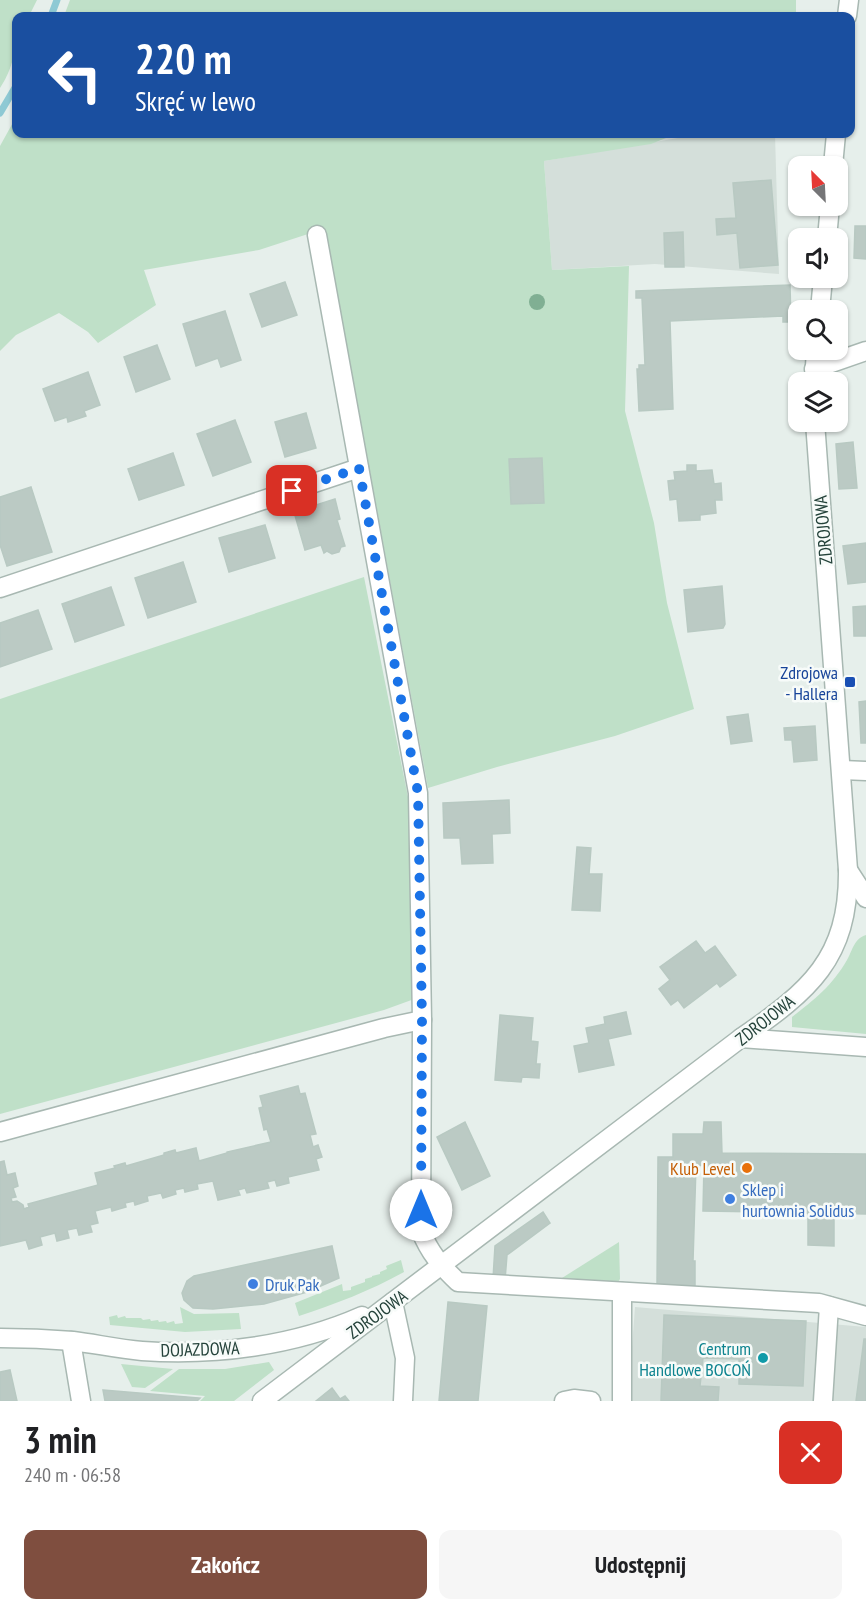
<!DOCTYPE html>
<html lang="pl">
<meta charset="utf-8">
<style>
body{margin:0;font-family:"PT Sans Narrow",sans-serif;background:#f6f6f6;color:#202124;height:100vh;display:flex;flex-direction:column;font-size:22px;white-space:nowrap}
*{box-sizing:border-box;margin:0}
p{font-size:20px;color:#757577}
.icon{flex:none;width:33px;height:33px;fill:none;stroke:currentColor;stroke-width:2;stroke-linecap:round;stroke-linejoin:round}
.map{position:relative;height:1401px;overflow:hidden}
.side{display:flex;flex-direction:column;background:#fff;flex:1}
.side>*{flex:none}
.hud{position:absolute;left:12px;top:12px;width:843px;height:126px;border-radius:12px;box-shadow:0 2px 4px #0004;background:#1a4fa0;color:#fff;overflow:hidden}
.needle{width:39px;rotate:336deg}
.buttons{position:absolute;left:788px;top:156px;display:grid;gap:12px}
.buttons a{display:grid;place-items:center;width:60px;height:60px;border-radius:12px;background:#fff;box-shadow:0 2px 4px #0004;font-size:30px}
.pin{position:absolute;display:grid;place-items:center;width:51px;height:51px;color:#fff;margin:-26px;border-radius:12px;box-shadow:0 3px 9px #0006}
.me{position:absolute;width:66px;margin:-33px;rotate:0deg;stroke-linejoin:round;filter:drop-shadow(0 0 4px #0008)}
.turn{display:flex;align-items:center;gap:21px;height:126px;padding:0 24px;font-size:27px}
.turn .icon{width:78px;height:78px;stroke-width:2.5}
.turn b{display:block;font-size:42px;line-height:51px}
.round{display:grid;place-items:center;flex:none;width:63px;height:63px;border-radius:12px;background:#f6f6f6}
.headline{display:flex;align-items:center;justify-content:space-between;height:102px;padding:0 24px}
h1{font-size:36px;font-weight:700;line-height:45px}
.primary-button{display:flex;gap:12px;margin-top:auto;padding:12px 24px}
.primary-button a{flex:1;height:69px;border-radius:12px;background:#7f4e3f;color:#fff;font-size:24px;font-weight:700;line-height:69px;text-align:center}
.primary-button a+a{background:#f6f6f6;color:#202124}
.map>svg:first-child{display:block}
.built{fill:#d4dfda}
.green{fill:#bfe0c8}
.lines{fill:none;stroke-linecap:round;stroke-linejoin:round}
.stream{stroke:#8ec9d4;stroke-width:7}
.building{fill:#bbcac4;stroke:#b8c9c2;stroke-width:1.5}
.minor-casing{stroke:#a8b8b2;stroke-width:21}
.minor{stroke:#fff;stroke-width:18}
.tree{fill:#80af93}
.route{stroke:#1a73e8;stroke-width:10;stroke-dasharray:0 18}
.transit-dot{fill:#1a4fb4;stroke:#f7fbf9;stroke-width:2}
.food-dot{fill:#e8710a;stroke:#f7fbf9;stroke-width:2}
.shop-dot{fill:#3f7fe0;stroke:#f7fbf9;stroke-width:2}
.culture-dot{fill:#0f9aa8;stroke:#f7fbf9;stroke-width:2}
.labels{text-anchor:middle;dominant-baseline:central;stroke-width:5;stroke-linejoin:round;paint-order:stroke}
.street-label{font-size:18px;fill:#24423a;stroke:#f7fbf9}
.transit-label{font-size:18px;fill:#164399;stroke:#f7fbf9;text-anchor:end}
.food-label{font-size:18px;fill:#c56008;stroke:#f7fbf9;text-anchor:end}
.shop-label{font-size:18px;fill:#366cbe;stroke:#f7fbf9;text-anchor:start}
.culture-label{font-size:18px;fill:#0d838f;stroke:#f7fbf9;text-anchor:end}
</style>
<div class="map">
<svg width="866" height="1401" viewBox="0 0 866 1401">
<rect width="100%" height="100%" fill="#e6efeb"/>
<g class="built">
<path d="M701 134H775L779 274 655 264 552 270 544 161Z"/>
<path d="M635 1307 866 1327V1401H628Z"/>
</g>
<g class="green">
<path d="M0 0H37L29 16H16C16 44 16 64 0 88Z"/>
<path d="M70 0H796V16H64Z"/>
<path d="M16 117V134H676L651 144 544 161 552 270 629 266 625 411 654 523 667 603 694 709 615 736 497 767 428 788 326 231 308 234 259 250 144 270 156 305 98 343 88 332 59 313 16 335 0 351V146Z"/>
<path d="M364 577 408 797 417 998 384 1010 0 1114V699Z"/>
<path d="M866 935V1034L792 1027V1017C815 999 832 986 847 960 853 949 854 939 866 935Z"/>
<path d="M619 1242 620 1279 618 1282 562 1281V1278Z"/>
<path d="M401 1260 404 1272C370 1291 335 1304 299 1316L295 1303 342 1284 343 1291 351 1290V1287L365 1282V1279L372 1277V1276L380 1274V1272L387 1269 386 1266Z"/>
<path d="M180 1307 194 1314 239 1313 241 1329 185 1332 110 1325 109 1317 117 1315 118 1318 125 1316 126 1318H141L143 1320 150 1319 151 1321 158 1320 159 1322 166 1321 167 1323 174 1321 175 1324 183 1323Z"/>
<path d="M269 1362 274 1370 234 1401H200L205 1396 150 1391 179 1369H225Z"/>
<path d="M121 1364 173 1369 145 1388 132 1387Z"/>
</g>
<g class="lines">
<g class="stream">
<path d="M51 16 57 0"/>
<path d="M0 113 16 86"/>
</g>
</g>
<g class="building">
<path d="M771 180 778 265 740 268 737 233 717 235 716 219 736 218 733 183Z"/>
<path d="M855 226H866V259L854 258Z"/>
<path d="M683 232 684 267H665L664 233Z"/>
<path d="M285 282 297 315 262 327 250 294Z"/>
<path d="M790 285 791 322H783V316L670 321 673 409 639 411 637 369H639V365H645L642 298H636V291Z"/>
<path d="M225 311 241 360 221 367 218 358 196 366 183 324Z"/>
<path d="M157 345 170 379 136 392 124 357Z"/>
<path d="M88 372 100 405 84 411 86 416 68 422 67 417 55 421 43 389Z"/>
<path d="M306 413 316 448 285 457 275 422Z"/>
<path d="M235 420 251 462 213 476 197 434Z"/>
<path d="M853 442 857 488 839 489 836 444Z"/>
<path d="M173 453 184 485 139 500 128 469Z"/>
<path d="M542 458 544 503 511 504 509 459Z"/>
<path d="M687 465H696V471L712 470 714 484 721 483 722 500H715L716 513 700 515V520L679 521 677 499 670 500 668 481 675 480 674 472 687 471Z"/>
<path d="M31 487 52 552 7 566 0 545V497Z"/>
<path d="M335 499 340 519 337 520 345 546 341 547 339 552 332 554 327 551 324 553 321 545 305 550 294 512Z"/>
<path d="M265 525 275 558 229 572 219 538Z"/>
<path d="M866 543V582L848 584 843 546Z"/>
<path d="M183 562 196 602 148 618 135 578Z"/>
<path d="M722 586 725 624 723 628 688 632 684 590Z"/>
<path d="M111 587 124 625 75 642 62 604Z"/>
<path d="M866 606V636H854L853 607Z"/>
<path d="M38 610 52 649 0 667V623Z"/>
<path d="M866 701V743H861L859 702Z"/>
<path d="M748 714 752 741 731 744 727 717Z"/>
<path d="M815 726 817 760 794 762 792 740H785L784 728Z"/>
<path d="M509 800 510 833 492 834 493 863 462 864 460 838H444L443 803Z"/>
<path d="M577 847 591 848 589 874H602L600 911 572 910Z"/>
<path d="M696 941 705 953 715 946 736 975 720 987 717 983 684 1008 678 1000 671 1005 659 989 670 980 660 967Z"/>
<path d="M626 1012 631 1034 608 1039 614 1065 579 1072 574 1046 589 1043 586 1028 605 1024 604 1017Z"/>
<path d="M500 1015 533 1018 531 1041 538 1042 536 1064H540L539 1078 522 1077 521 1082 495 1080Z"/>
<path d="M298 1086 300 1094 305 1093 316 1134 310 1135 313 1147 318 1145 322 1157 316 1159 319 1170 288 1177 289 1183 277 1186 275 1180 267 1182 269 1188 247 1193 245 1188 238 1190 240 1195 218 1200 213 1181 197 1184 198 1189 185 1192 184 1188 175 1190 176 1194 163 1198 161 1193 147 1196 148 1201 135 1205 134 1201 125 1203 126 1207 112 1211 111 1207 95 1211 98 1223 90 1225 92 1232 79 1235 77 1228 67 1230 69 1238 57 1241 55 1233 40 1237 42 1245 29 1249 26 1240 0 1246V1162L4 1161 7 1175 15 1173 18 1186 13 1188 16 1197 11 1198 12 1202 17 1201 23 1205 24 1209 29 1207 28 1204 98 1185 95 1173 115 1168 114 1166 125 1163 126 1166 164 1155V1153L175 1150 176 1153 196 1148 199 1161 227 1153V1152L271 1142 267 1129 264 1130 259 1108 263 1107 260 1096Z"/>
<path d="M465 1122 490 1176 462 1190 437 1137Z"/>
<path d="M704 1122H721L722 1153 866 1154V1214L703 1211 704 1165 696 1166 693 1261H695V1286H657L658 1157H673V1134H703Z"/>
<path d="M543 1212 550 1223 507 1255 505 1280 493 1279 495 1246Z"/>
<path d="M808 1213H834V1246L808 1245Z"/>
<path d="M332 1246 339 1278 307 1292 264 1304 213 1309 193 1308 184 1300 182 1293 187 1281 194 1276Z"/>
<path d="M448 1302 487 1306 478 1401H439Z"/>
<path d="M664 1315 806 1321 803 1386 739 1384V1359L703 1358 700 1386 719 1387 718 1401H661Z"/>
<path d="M864 1339H866V1401H856Z"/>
<path d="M10 1370 17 1401H0V1372Z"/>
<path d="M332 1388 340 1399 345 1396 349 1401H316Z"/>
<path d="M103 1390 200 1398 197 1401H105Z"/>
</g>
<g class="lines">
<defs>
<g id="minor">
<path d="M847 16 849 0"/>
<path d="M833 166 836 134"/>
<path d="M317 235 418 793 422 1020 421 1231C429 1252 441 1266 458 1282L819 1303 866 1316"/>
<path d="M827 238 830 206"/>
<path d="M820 310 823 278"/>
<path d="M814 369 866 351"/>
<path d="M814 382 816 350"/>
<path d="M0 588 359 468"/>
<path d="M842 770 866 771"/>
<path d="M848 870 866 898"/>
<path d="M741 1038 866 1047"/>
<path d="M0 1132 384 1028 422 1020"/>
<path d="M393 1302 405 1358 403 1401"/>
<path d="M0 1338C24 1338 49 1339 73 1341 96 1344 119 1349 142 1351 215 1356 294 1346 362 1316"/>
<path d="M71 1341 81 1401"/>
<path d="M262 1401 741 1038C809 991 849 959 848 870L815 422"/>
<path d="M564 1401 574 1399 591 1401"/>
<path d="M622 1401V1292"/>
<path d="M823 1401 829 1306"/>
</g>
</defs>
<use href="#minor" class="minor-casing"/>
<use href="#minor" class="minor"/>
</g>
<circle class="tree" cx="537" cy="302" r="8"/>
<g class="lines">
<path class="route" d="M292 491 359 468 418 793 422 1020 421 1210"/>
</g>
<rect class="transit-dot" x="844" y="676" width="12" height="12" rx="3"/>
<circle class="food-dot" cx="747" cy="1168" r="6"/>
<g class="shop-dot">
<circle cx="730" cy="1199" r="6"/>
<circle cx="253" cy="1284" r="6"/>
</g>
<circle class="culture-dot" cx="763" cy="1358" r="6"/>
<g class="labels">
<g class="street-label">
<text transform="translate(823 530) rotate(-95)">ZDROJOWA</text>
<text transform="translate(765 1020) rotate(-38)">ZDROJOWA</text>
<text transform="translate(377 1314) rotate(-36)">ZDROJOWA</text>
<text transform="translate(200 1349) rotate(-2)">DOJAZDOWA</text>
</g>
<g class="transit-label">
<text x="838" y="672">Zdrojowa<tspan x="838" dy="21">- Hallera</tspan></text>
</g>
<g class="food-label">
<text x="735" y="1168">Klub Level</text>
</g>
<g class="shop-label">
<text x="742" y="1189">Sklep i<tspan x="742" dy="21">hurtownia Solidus</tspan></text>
<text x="265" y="1284">Druk Pak</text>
</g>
<g class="culture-label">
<text x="751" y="1348">Centrum<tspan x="751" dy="21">Handlowe BOCOŃ</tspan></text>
</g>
</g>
</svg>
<div class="buttons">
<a><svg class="needle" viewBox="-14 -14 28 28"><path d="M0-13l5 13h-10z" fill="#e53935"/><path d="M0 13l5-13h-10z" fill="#757577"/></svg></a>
<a><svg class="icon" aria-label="sound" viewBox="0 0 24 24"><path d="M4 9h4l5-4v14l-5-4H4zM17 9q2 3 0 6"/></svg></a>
<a><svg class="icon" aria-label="search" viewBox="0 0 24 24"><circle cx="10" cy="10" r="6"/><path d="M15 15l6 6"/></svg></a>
<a><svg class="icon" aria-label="layers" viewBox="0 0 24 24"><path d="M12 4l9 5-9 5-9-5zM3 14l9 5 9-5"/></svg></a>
</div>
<div class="pin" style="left:292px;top:491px;background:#d93025"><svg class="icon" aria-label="arrive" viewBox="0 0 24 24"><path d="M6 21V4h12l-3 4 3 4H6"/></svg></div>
<svg class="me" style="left:421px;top:1210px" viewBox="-20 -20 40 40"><circle r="19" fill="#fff"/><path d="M0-13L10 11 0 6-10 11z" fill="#1a73e8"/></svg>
<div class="hud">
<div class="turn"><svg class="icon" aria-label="left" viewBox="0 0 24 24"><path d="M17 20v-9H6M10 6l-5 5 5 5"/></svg><div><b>220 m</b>Skręć w lewo</div></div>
</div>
</div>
<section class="side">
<div class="headline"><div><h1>3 min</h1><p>240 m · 06:58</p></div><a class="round" style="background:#d93025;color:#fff"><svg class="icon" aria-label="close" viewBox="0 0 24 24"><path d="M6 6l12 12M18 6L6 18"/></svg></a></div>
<div class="primary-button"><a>Zakończ</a><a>Udostępnij</a></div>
</section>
